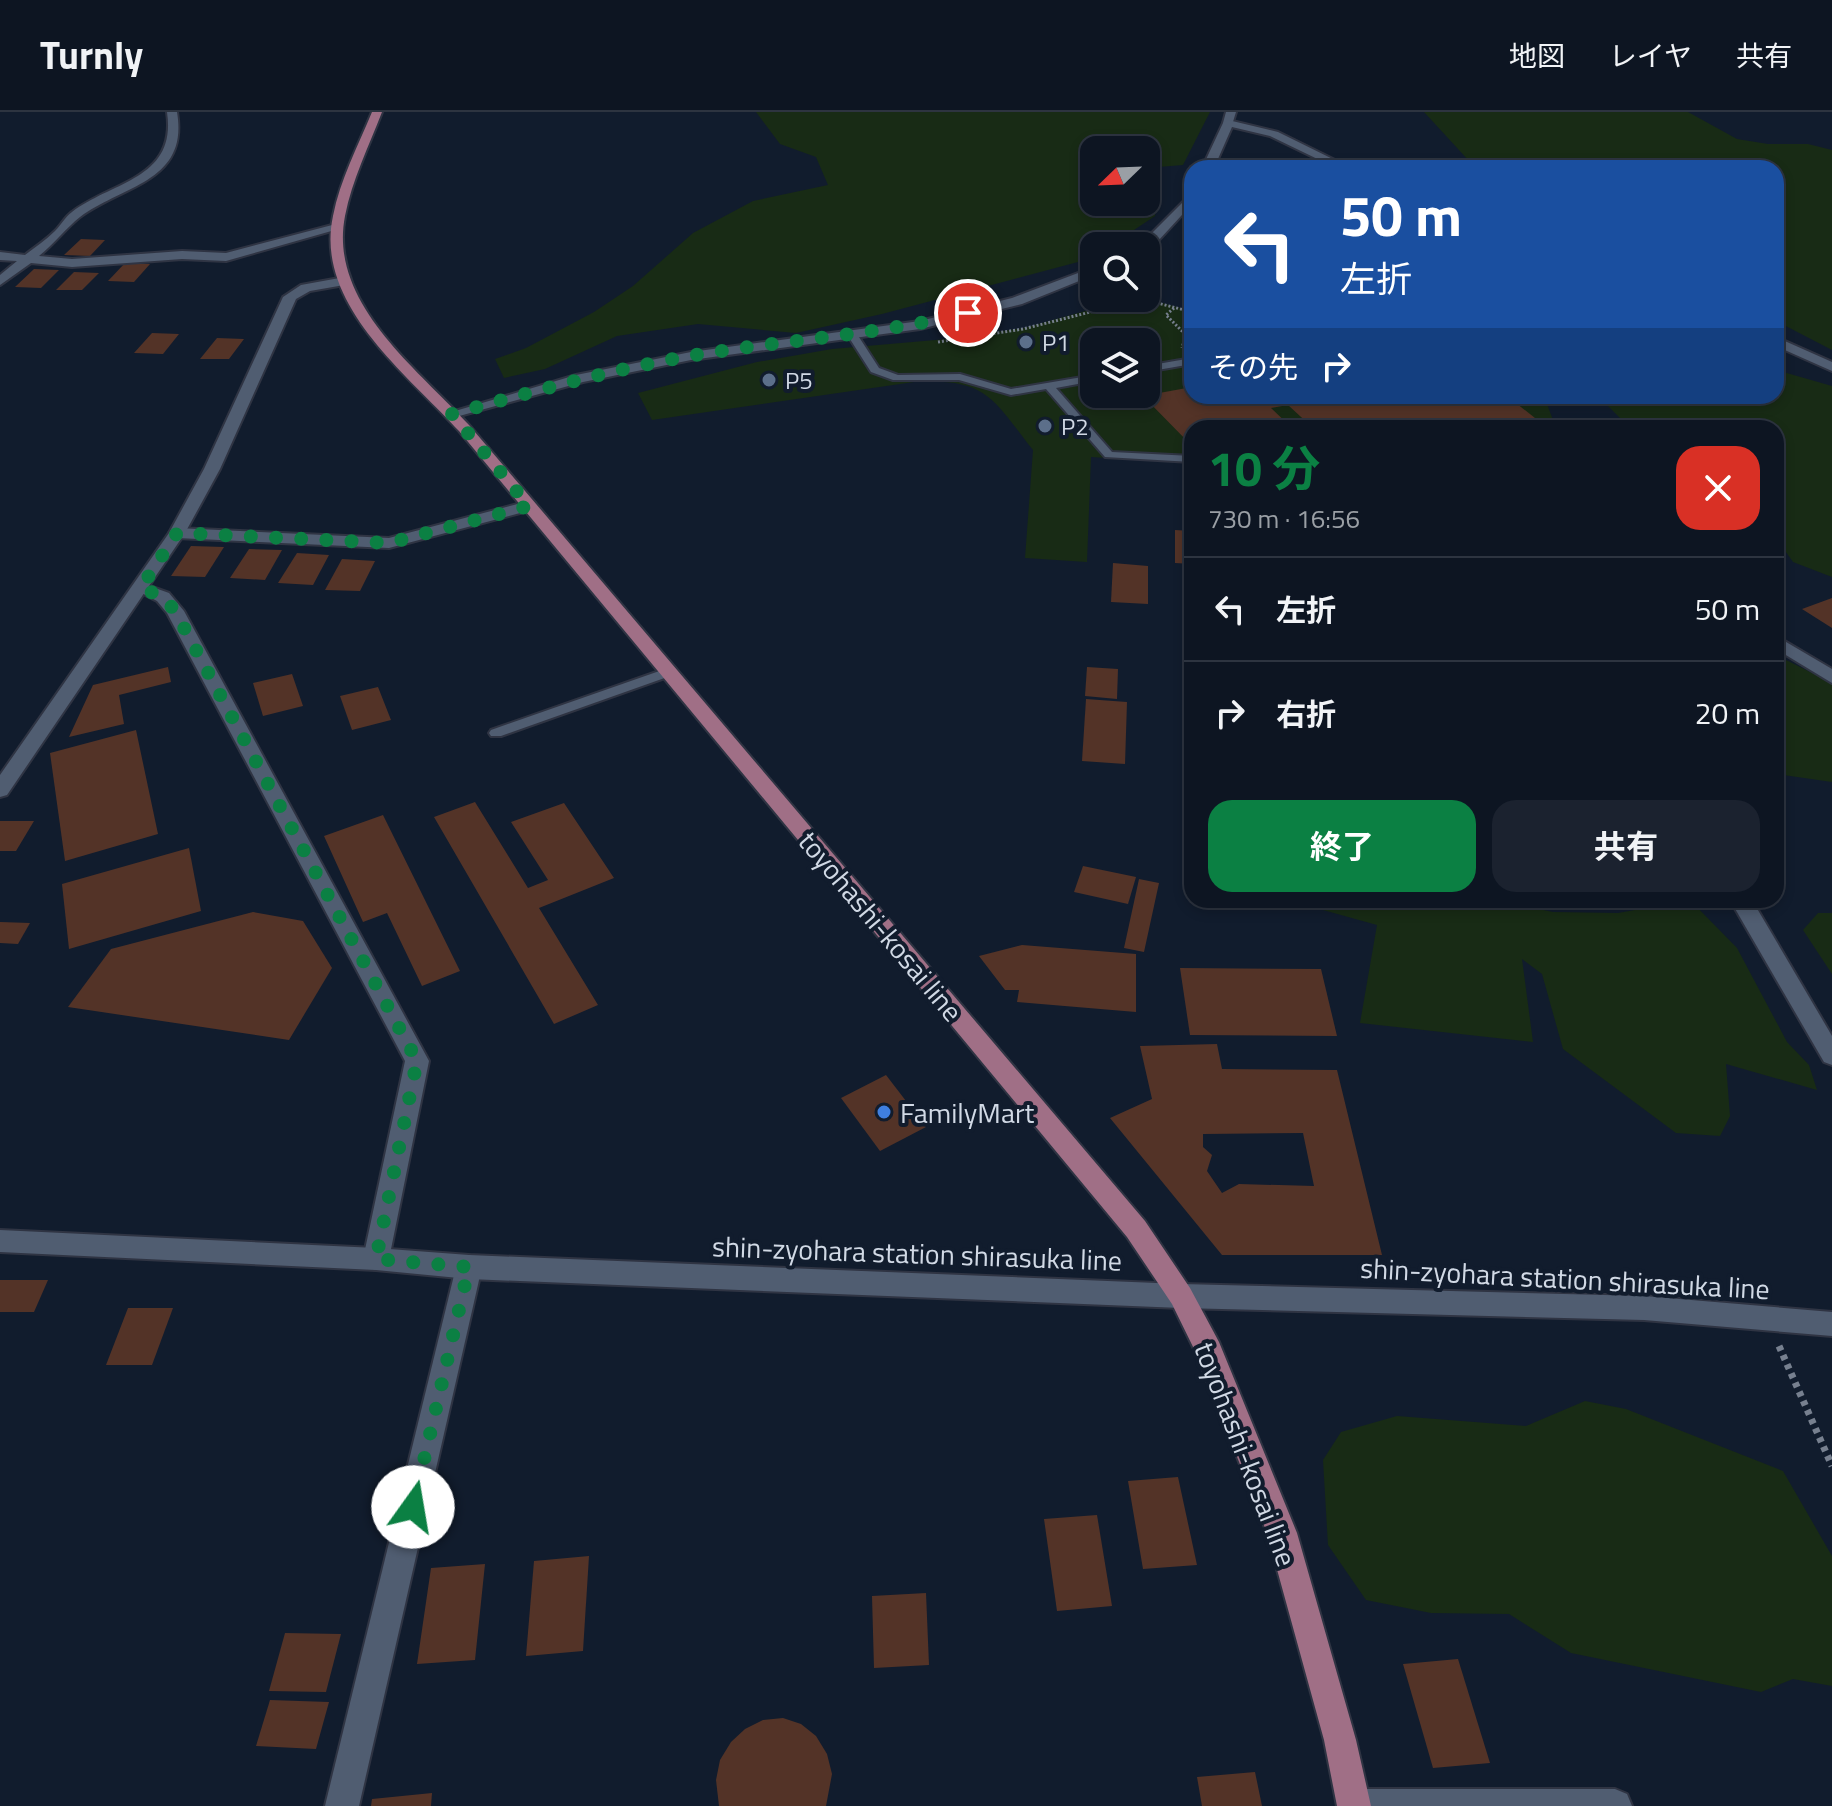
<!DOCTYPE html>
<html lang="ja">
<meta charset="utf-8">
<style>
body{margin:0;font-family:"Titillium Web","Noto Sans JP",sans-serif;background:#1b222f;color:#f1f3f6;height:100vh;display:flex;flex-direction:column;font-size:30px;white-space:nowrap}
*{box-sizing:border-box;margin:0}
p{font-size:26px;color:#9a9fa5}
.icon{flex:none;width:44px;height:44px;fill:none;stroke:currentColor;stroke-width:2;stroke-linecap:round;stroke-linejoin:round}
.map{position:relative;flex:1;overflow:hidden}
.details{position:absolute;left:1184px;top:308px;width:600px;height:488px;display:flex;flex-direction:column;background:#0d1522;border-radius:24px;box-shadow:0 4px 12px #0003,0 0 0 2px #2d3440}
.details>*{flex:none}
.hud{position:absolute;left:1184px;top:48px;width:600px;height:244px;border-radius:24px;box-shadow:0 4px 12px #0003,0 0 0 2px #2d3440;background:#1a4fa0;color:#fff;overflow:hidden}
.needle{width:52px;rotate:247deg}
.buttons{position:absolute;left:1080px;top:24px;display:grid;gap:16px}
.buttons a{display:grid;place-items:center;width:80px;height:80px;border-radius:16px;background:#0d1522;box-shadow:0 4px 12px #0003,0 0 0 2px #2d3440;font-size:40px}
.pin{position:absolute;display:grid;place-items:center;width:68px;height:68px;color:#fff;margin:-34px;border:4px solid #fff;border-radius:50%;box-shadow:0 2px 8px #0007}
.me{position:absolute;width:88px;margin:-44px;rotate:13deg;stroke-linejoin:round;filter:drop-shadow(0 0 6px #0008)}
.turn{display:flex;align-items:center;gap:28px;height:168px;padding:0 24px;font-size:36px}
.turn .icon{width:104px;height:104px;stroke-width:2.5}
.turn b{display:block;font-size:56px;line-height:68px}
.then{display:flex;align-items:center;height:76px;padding:0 24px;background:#0003;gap:16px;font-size:30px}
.round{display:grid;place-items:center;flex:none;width:84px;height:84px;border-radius:24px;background:#1b222f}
.summary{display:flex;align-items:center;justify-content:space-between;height:136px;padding:0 24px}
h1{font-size:48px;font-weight:700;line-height:60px;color:#0b8043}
.cta{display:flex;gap:16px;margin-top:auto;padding:16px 24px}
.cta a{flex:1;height:92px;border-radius:24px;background:#0b8043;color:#fff;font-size:32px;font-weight:700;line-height:92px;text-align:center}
.cta a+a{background:#1b222f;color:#f1f3f6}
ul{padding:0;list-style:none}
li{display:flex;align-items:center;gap:24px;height:104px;padding:0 24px;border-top:2px solid #2d3440}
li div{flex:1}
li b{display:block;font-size:30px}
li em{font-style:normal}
header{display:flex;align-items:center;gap:48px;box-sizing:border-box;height:112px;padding:0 40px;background:#0d1522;border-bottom:2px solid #2d3440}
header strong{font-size:38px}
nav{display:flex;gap:44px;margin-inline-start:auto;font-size:28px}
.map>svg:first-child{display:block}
.green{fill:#182b15;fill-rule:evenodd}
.building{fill:#533327;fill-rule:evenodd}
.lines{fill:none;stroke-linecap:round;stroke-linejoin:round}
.service-casing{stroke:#2f3443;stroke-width:4}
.minor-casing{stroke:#2f3443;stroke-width:4}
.tertiary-casing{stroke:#2f3443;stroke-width:4}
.secondary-casing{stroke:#2f3443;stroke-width:4}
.primary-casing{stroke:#2f3443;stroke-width:4}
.path-far1{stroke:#77808f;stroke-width:3;stroke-dasharray:2 2;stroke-linecap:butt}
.path{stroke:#77808f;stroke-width:7;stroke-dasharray:5 5;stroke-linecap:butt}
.service{fill:#505d71;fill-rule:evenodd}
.minor{fill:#505d71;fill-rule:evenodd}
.tertiary{fill:#505d71;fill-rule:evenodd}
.secondary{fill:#505d71;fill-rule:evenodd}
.primary{fill:#a06f86;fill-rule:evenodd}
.route{stroke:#0b8043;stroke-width:14;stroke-dasharray:0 25.2}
.service-dot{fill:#5c6f8a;stroke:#111c2d;stroke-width:3}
.shop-dot{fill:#3f7fe0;stroke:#111c2d;stroke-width:3}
.labels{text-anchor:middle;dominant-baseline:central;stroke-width:8;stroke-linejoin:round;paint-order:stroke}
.far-poi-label{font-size:24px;fill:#d1d9e5;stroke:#111c2d;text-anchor:start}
.street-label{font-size:28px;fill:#d1d9e5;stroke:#111c2d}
.poi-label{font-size:28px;fill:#d1d9e5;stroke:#111c2d;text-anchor:start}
</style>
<header>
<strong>Turnly</strong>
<nav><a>地図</a><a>レイヤ</a><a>共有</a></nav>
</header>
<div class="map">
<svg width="1832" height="1694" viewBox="0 0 1832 1694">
<rect width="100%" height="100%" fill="#111c2d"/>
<g class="green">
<path d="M756 0H1210L1183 53 1146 56V38H1094V61L1088 62 1085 70 1094 72V90H1146V80L1158 82 1155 104 1110 134H1094L1093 146 882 202 796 221 698 212 617 224 545 257 504 266 495 247 526 236 594 200 633 174 693 121 753 89 828 73 816 45 780 32Z"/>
<path d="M1424 0H1688L1737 27 1768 32H1808L1832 38V238L1776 209V56H1488L1470 50Z"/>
<path d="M1132 186H1144L1192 199V284H1544L1556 316H1192V351L1091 345 1087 450 1025 446 1033 338C992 286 987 266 914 270L652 308 638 281 757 250 832 237 947 227 1024 216ZM1094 230H1146V282H1094Z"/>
<path d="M1776 258 1832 274V465L1793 450 1776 426V316H1630L1598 284H1776Z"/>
<path d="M1776 543 1832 571V670L1776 662Z"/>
<path d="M1287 788H1494L1553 800 1618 801 1690 788 1737 836 1787 930 1809 953 1817 978 1726 952 1730 1004 1720 1024 1676 1021 1563 937 1542 862 1522 847 1533 930 1360 911 1377 813Z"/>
<path d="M1818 801H1832V862L1803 818Z"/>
<path d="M1585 1289 1626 1297 1783 1359 1832 1444V1574L1793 1567 1761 1580 1571 1541 1509 1502 1431 1501 1366 1488 1328 1433 1323 1348 1341 1320 1397 1304 1526 1314Z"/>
</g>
<g class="building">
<path d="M81 127 105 128 90 144 64 143Z"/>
<path d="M125 151 150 152 134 170 108 169Z"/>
<path d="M34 157 59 158 41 176 15 175Z"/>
<path d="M74 160 99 161 82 178H56Z"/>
<path d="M152 221 179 222 163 242 134 241Z"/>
<path d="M217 226 244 227 229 247H200Z"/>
<path d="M1192 275V284H1507L1535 306 1513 310 1519 315 1512 316H1313L1288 293 1271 296 1292 316H1192V334L1143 284Z"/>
<path d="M1175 418 1192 419V452L1175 451Z"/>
<path d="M191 434 224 435 205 465 171 464Z"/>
<path d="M249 437 282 438 265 468 230 466Z"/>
<path d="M297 441 329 443 313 473 278 471Z"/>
<path d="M342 447 375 449 360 479 325 478Z"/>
<path d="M1113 451 1148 454V492L1111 490Z"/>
<path d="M1832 486V516L1802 497Z"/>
<path d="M168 555 171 570 119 583 124 612 69 625 93 573Z"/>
<path d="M1087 555 1118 557 1117 587 1085 584Z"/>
<path d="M292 562 303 594 263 604 253 571Z"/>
<path d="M378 575 391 608 352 618 340 584Z"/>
<path d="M1086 587 1127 590 1125 652 1082 649Z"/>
<path d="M136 618 158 722 65 749 50 641Z"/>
<path d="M475 690 528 776 548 768 511 710 564 691 614 766 539 796 598 893 554 912 434 705Z"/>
<path d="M383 703 460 859 422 874 387 801 363 810 324 724Z"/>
<path d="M0 709H34L16 739H0Z"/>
<path d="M189 736 201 799 69 837 62 772Z"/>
<path d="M1083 754 1136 765 1128 792 1074 780Z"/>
<path d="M1139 767 1159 771 1144 840 1124 836Z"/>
<path d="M253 800 303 809 332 856 289 928 68 895 111 837Z"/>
<path d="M0 810 30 811 18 832 0 831Z"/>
<path d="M1022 833 1136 842V900L1017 890 1019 878H1005L979 844Z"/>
<path d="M1180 856 1321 857 1337 924 1190 923Z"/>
<path d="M1217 932 1222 957 1337 958 1382 1143H1222L1110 1006 1152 987 1140 934ZM1303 1021 1314 1074 1239 1072 1222 1081 1207 1059 1212 1043 1203 1035V1022Z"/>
<path d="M886 963 926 1015 880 1039 841 986Z"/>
<path d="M0 1168H48L34 1200H0Z"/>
<path d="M128 1196H173L152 1253H106Z"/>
<path d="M1178 1365 1197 1453 1143 1457 1128 1369Z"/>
<path d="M1097 1403 1112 1494 1057 1499 1044 1407Z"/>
<path d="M589 1444 583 1539 526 1544 534 1449Z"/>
<path d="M485 1452 475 1548 417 1552 431 1456Z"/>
<path d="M926 1481 929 1553 874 1556 872 1484Z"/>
<path d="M285 1521 341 1522 326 1580 269 1579Z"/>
<path d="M1458 1547 1490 1651 1433 1656 1403 1552Z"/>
<path d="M270 1588 329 1590 316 1637 256 1634Z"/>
<path d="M783 1606 801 1612 816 1624 827 1642 832 1662 826 1694H719L716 1668 720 1648 731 1630 745 1617 763 1608Z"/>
<path d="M1255 1660 1262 1694H1202L1197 1665Z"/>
<path d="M432 1681 431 1694H371L372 1687Z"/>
</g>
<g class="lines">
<defs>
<g id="service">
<path d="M849 222H857L879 256 898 263 960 262 1011 277 1094 263V269L1056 276 1112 340 1192 344V350L1105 345 1046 277 1011 283 959 268H893L871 260 848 224Z"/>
<path d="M1192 246V252L1146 260V254Z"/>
<path d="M668 556 673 557V563L501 624H491L489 621 491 618Z"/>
</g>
<g id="minor">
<path d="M167 0H177C189 70 123 73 80 105 67 115 54 132 39 144L72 147 182 139 226 141 336 112 342 116 226 149 182 147 72 155 31 151 0 173V163L17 149 0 148V140L25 143C35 135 46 128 55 119 61 113 65 105 72 100 113 69 177 67 167 0Z"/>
<path d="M1226 0H1236L1232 13 1223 11Z"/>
<path d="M529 389 535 391V397L389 436 177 426 169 421 177 416 389 426Z"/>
<path d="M141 471 169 481 184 499 429 949 389 1147 385 1155 376 1158 367 1155 363 1147 405 949 167 501 157 489 132 476Z"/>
<path d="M1776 524 1832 557V571L1776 537Z"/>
<path d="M469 1143 478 1147 482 1155 359 1694H325L456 1155 460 1147Z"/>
<path d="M1354 1677H1615L1627 1682 1632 1694H1337L1342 1682Z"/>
</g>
<g id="tertiary">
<path d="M1228 8 1278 20 1351 56H1336L1270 24 1232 15 1214 56H1202L1223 11Z"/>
<path d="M1192 81V92L1158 129 1146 136 1134 134 1150 123Z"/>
<path d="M1094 155V163L1022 192 920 217 691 248 583 270 452 306 445 302 576 263 691 240 920 209 1012 186Z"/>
<path d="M345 165 351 169 350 172 310 179 296 187 220 357 185 421 7 683 0 685V663L169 421 204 357 283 185 301 173Z"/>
<path d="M1776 225 1832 250V259L1776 234Z"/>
<path d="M1730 788H1752L1832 924V953L1824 950Z"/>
</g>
<path id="secondary" d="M0 1118 376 1136 469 1143 1181 1172 1644 1184 1832 1200V1224L1644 1208 1181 1196 469 1167 376 1158 0 1140Z"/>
<path id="primary" d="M372 0H382C369 34 352 68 345 104 328 191 418 257 469 313L1145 1109 1190 1176 1219 1230 1297 1421 1356 1628 1371 1694H1337L1324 1628 1267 1421 1197 1243 1172 1192 1127 1125 459 319C407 262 314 192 333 104 340 68 358 34 372 0Z"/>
</defs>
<use href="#service" class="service-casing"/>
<use href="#minor" class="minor-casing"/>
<use href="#tertiary" class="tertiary-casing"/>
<use href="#secondary" class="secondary-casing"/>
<use href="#primary" class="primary-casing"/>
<g class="path-far1">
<path d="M1174 196 1166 203 1186 223 1182 236"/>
<path d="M938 230 1023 217 1142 187 1192 200"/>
</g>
<path class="path" d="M1779 1234 1832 1354"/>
<use href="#service" class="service"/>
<use href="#minor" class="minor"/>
<use href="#tertiary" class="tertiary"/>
<use href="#secondary" class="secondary"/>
<use href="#primary" class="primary"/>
</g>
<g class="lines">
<path class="route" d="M413 1395 469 1155 376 1147 417 949 175 499 163 485 141 476 177 421 389 431 529 394 452 302C531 280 610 258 690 244 783 228 876 223 968 201"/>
</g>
<g class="service-dot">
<circle cx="1026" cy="230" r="8"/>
<circle cx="769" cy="268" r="8"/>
<circle cx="1045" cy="314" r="8"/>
</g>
<circle class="shop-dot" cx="884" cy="1000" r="8"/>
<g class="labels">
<g class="far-poi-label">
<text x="1042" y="230">P1</text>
<text x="785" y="268">P5</text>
<text x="1061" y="314">P2</text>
</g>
<g class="street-label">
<text transform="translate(881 814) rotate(50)">toyohashi-kosai line</text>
<text transform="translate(917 1141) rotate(2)">shin-zyohara station shirasuka line</text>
<text transform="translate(1565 1166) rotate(3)">shin-zyohara station shirasuka line</text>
<text transform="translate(1246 1342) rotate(69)">toyohashi-kosai line</text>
</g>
<g class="poi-label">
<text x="900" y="1000">FamilyMart</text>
</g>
</g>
</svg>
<div class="buttons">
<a><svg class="needle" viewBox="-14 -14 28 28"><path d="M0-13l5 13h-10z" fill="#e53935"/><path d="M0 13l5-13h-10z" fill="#9a9fa5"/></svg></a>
<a><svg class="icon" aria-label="search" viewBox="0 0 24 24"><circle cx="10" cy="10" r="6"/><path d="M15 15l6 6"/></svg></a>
<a><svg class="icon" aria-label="layers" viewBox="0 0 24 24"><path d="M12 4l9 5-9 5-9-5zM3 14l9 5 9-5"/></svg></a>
</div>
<div class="pin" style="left:968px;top:201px;background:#d93025"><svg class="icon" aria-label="arrive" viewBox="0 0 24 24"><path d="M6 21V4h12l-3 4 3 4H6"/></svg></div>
<svg class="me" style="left:413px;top:1395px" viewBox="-20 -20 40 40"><circle r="19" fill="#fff"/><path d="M0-13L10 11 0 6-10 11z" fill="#0b8043"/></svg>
<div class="hud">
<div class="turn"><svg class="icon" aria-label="left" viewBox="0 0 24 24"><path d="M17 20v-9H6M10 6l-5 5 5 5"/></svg><div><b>50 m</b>左折</div></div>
<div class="then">その先<svg class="icon" aria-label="right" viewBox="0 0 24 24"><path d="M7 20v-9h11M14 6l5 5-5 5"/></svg></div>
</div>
<section class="details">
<div class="summary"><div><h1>10 分</h1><p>730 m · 16:56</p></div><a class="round" style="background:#d93025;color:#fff"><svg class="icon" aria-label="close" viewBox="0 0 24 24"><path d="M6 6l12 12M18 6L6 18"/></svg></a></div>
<ul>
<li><svg class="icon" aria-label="left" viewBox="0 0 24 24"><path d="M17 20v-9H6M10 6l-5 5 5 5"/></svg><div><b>左折</b></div><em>50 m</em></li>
<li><svg class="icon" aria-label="right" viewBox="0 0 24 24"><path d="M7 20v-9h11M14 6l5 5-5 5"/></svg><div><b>右折</b></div><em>20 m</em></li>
</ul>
<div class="cta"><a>終了</a><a>共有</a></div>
</section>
</div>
